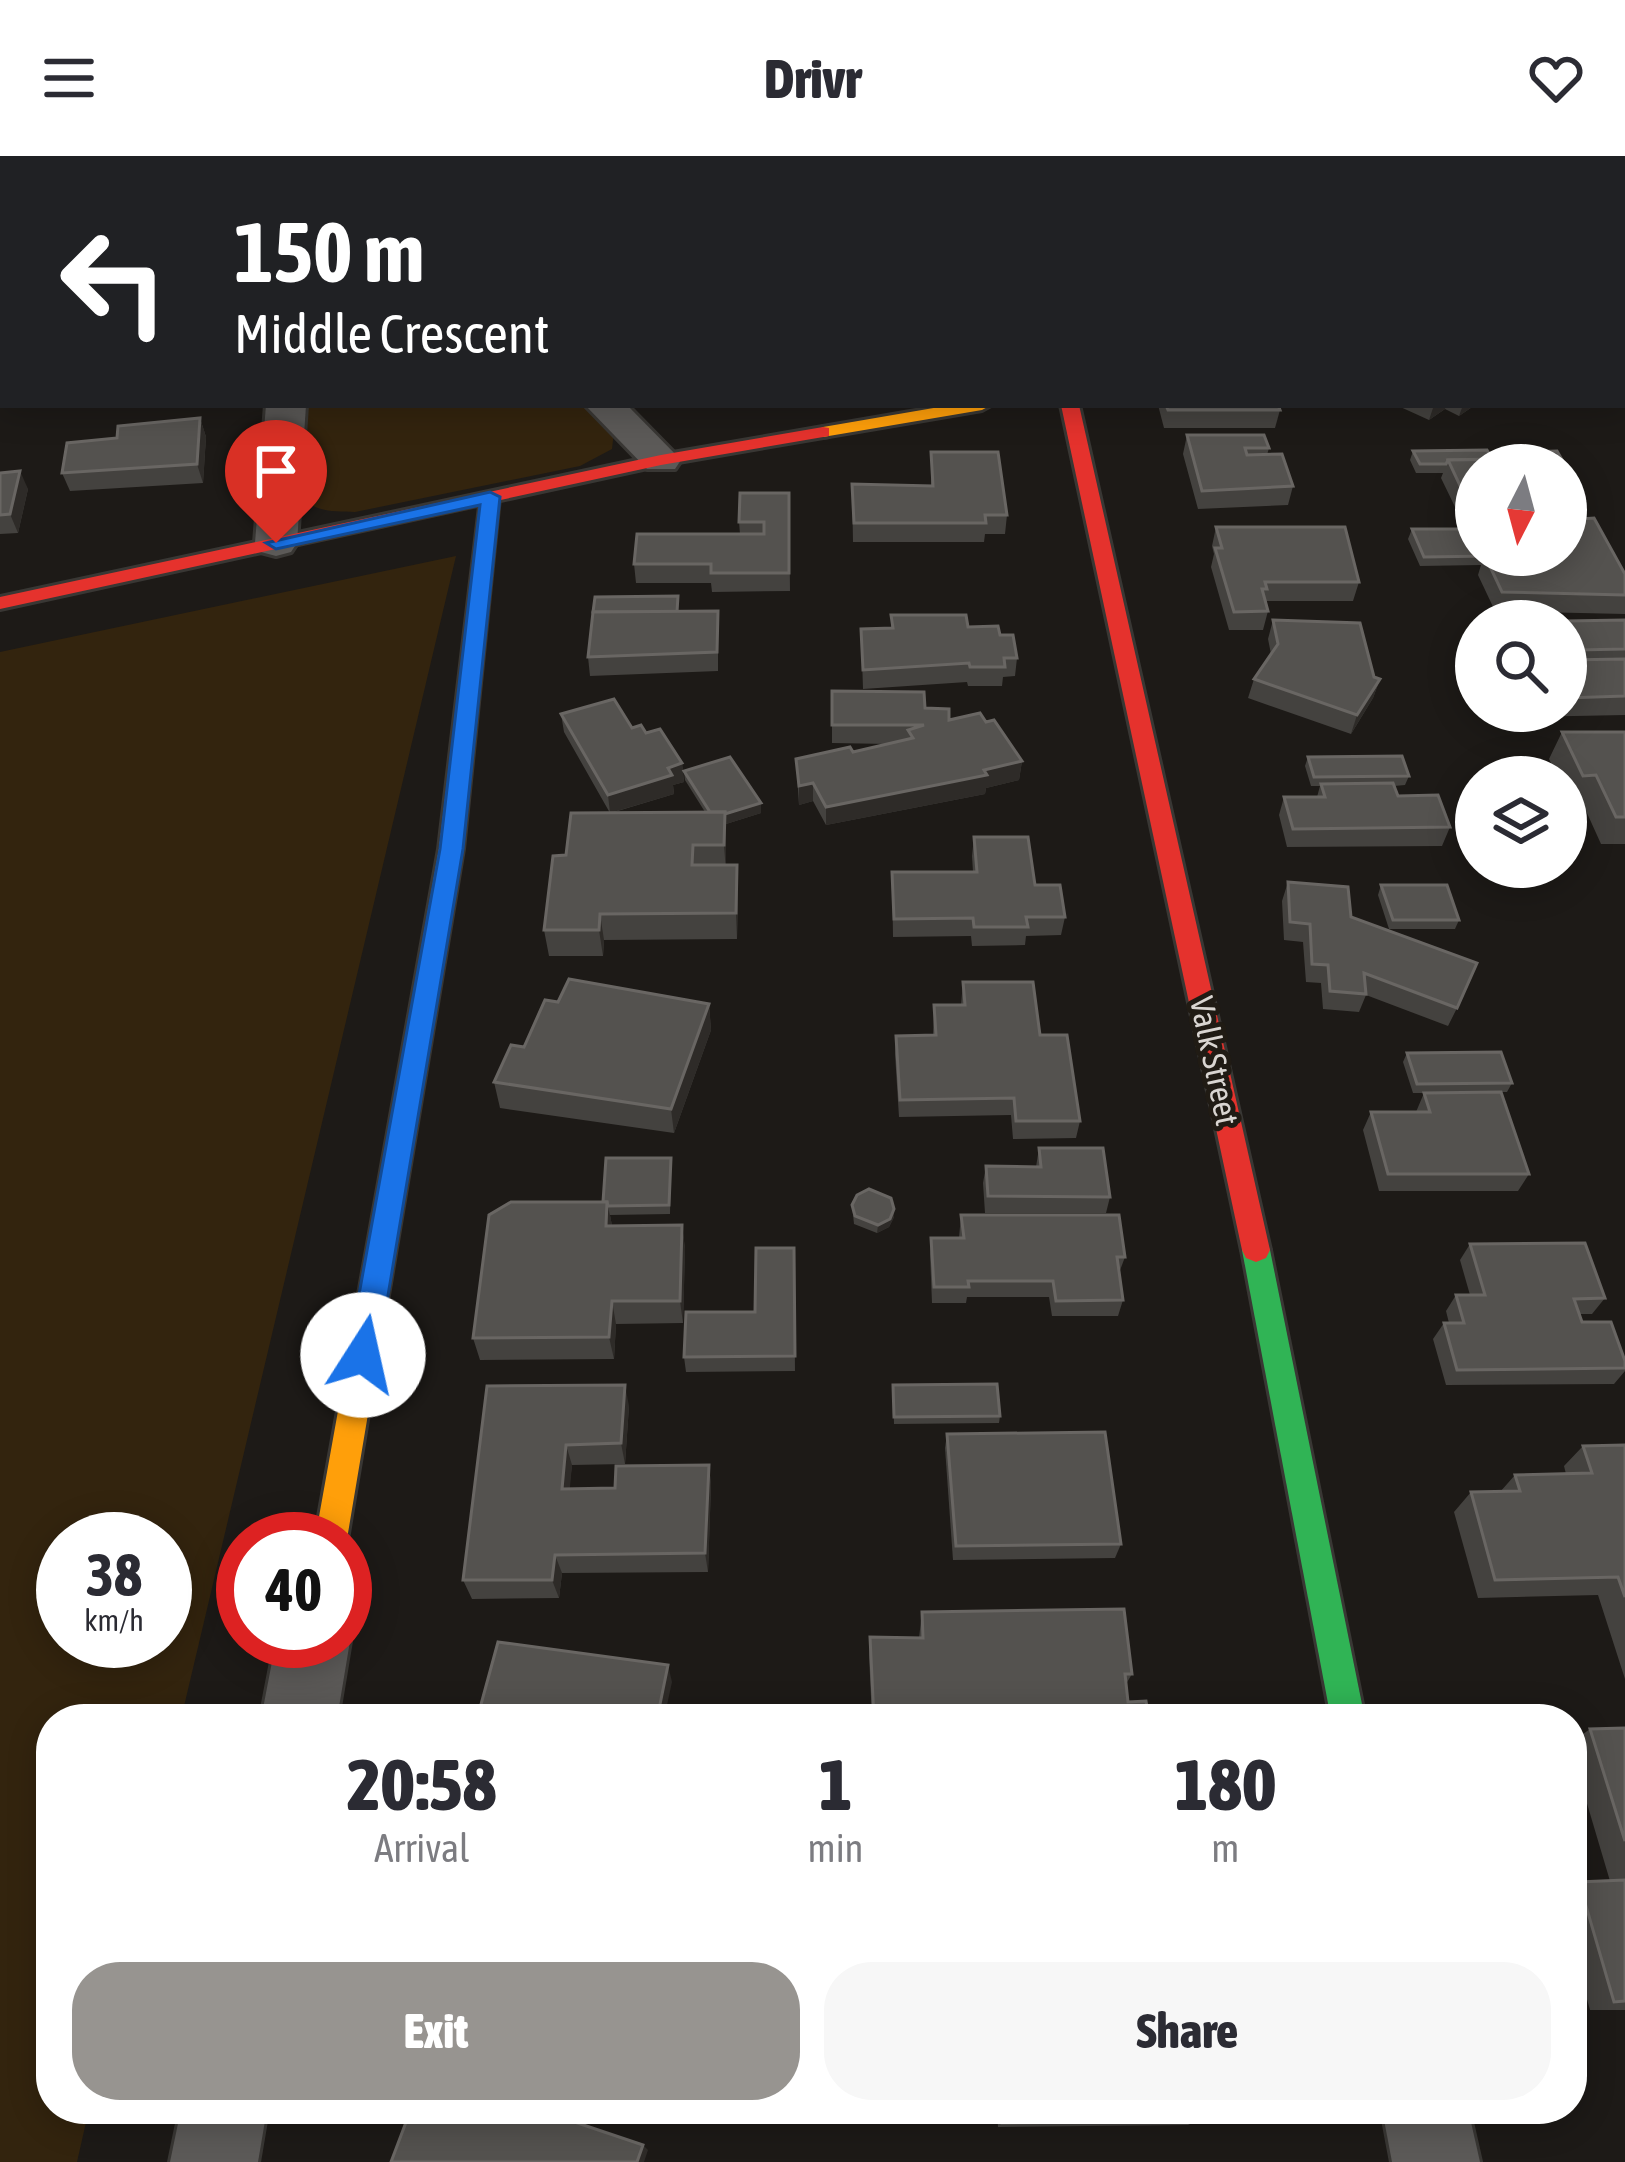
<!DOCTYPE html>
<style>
body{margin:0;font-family:"Asap Condensed",sans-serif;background:#f7f7f7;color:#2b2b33;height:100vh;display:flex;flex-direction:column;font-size:45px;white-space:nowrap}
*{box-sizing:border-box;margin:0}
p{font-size:39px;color:#7c7c81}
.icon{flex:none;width:66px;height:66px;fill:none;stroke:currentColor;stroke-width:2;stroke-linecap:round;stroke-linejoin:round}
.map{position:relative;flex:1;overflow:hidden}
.sheet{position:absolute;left:36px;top:1548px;width:1551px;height:420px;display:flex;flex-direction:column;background:#fff;border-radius:48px;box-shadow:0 6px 30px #0003}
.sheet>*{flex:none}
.guide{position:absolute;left:0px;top:0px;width:1626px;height:252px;box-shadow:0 6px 30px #0003;background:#202124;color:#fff;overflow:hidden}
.needle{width:78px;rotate:186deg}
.fabs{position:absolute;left:1455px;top:288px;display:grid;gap:24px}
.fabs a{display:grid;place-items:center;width:132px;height:132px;border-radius:50%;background:#fff;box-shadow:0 6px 30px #0003;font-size:60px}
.speed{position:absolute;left:36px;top:1356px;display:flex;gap:24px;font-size:60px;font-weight:700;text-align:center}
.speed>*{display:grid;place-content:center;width:156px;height:156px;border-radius:50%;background:#fff;box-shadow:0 6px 30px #0003;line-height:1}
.speed small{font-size:30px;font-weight:400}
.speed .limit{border:18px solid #d22;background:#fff;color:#111}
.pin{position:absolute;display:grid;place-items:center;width:102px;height:102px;color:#fff;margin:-123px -51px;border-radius:50% 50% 50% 0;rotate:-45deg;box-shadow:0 0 12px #0007}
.pin .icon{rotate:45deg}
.me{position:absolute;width:132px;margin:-66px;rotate:10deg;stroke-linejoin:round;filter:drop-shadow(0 0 9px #0008)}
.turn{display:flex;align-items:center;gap:42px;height:252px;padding:0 36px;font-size:54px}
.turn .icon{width:156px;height:156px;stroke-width:2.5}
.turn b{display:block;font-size:84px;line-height:102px}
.eta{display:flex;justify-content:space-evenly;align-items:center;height:204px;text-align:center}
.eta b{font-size:72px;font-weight:800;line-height:84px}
.action{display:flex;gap:24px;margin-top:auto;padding:24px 36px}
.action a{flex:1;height:138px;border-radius:48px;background:#979490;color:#fff;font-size:48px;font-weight:800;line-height:138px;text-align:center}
.action a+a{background:#f7f7f7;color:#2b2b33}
header{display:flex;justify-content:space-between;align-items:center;height:156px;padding:0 36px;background:#fff;font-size:54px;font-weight:800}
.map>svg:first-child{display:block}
.green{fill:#33240e;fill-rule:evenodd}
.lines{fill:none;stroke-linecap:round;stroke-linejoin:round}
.street-casing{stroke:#393734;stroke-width:6}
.fast-casing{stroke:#393734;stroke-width:6}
.slow-casing{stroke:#393734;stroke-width:6}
.jam-casing{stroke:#393734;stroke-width:6}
.street{fill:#5c5a58;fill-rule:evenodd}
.fast{fill:#30b455;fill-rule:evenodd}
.slow{fill:#ff9f0a;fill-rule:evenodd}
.jam{fill:#e5322d;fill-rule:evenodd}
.wall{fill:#44423f}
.shaded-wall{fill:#2e2b28}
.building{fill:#54524f;stroke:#696663;stroke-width:3}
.route{fill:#1a73e8;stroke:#114b97;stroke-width:3}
.labels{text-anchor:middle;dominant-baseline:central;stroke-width:10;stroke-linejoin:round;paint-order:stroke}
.street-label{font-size:33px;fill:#d9d5d1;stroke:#201b14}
</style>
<header><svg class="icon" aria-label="menu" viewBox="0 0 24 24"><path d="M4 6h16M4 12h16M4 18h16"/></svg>Drivr<svg class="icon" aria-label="heart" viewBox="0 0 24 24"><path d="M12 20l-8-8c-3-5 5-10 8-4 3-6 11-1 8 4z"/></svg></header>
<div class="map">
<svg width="1625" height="2006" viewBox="0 0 1625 2006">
<rect width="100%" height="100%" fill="#1d1a17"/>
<g class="green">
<path d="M308 249H589L614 275 612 293 580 310 355 356C340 355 319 357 308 346 297 333 307 268 308 249Z"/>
<path d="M456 400 181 1563H51V1953H89L77 2006H0V496ZM63 1383H165V1485H63Z"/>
</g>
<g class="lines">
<defs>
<g id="street">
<path d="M1006 0H1038L1039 3H1007Z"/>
<path d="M1479 0H1511L1512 3H1480Z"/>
<rect x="1623" y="200" width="2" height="26"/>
<path d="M266 249H306L297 387 291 396 276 400 261 396 255 387Z"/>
<path d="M585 249H627L681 304 675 313H647Z"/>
<path d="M345 1474 350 1485 337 1563H261L276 1485H345Z"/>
<path d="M181 1953H267L258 2006H170Z"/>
<path d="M1382 1953H1468L1480 2006H1392Z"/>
</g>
<path id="fast" d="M1256 1082 1266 1086 1270 1094 1365 1563H1331L1242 1094 1246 1086Z"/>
<g id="slow">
<path d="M951 249H991L982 254 823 281 814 276 823 271Z"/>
<path d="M490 336 499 342 463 693 347 1383 345 1387V1383H315L439 693 481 342Z"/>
</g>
<g id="jam">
<path d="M1061 249H1079L1270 1094 1266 1102 1256 1106 1246 1102 1242 1094Z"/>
<path d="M823 271 829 272V280L661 309 0 453V441L661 299Z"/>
</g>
</defs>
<use href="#street" class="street-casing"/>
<use href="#fast" class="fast-casing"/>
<use href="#slow" class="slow-casing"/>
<use href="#jam" class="jam-casing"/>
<use href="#street" class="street"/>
<use href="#fast" class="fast"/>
<use href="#slow" class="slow"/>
<use href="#jam" class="jam"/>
</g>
<g class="wall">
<path d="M724 0H756V2L726 3Z"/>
<path d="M1158 249H1278L1280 254 1275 272H1164Z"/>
<path d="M1396 249H1475L1459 260 1445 253 1429 264Z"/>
<path d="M200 262 206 281 203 327 70 335 62 317 117 282Z"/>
<path d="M1187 279 1269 292 1267 299 1293 330 1288 349 1198 353 1183 298Z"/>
<path d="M1413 295 1492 303H1518L1520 296 1565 309H1476V354L1457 355 1441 322 1443 317H1416L1410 304Z"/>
<path d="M931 296 1007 359 1005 378H985L984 386H853L852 328 931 330Z"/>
<path d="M1566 310 1584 343 1576 361 1566 362Z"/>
<path d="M0 317 28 333 18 377 0 378Z"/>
<path d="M789 337 790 435 712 436 711 427H636L634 408 740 378 739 366Z"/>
<path d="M1216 371 1359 426 1353 445H1265L1268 455 1263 474H1229L1211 411 1214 398 1212 390Z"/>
<path d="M1412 373 1476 399H1566L1625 418V458L1495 455 1478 419 1481 409 1420 410 1408 383Z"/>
<path d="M718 455V515L590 520 588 501 678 456Z"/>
<path d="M891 459 968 471 1000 479 1017 502 1015 520 1003 521 1002 530H968L967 526 863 533 861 473 891 472Z"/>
<path d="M1273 464 1380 523 1373 542 1351 578 1248 542 1254 523 1271 498 1268 483Z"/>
<path d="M1625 464V559L1523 561 1520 555H1566V465Z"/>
<path d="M832 535 925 552 949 564 986 566 1022 605 1019 624 986 632 985 638 826 669 813 645 799 649 796 603 853 596 889 588 832 587Z"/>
<path d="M561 558 632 572 682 607 684 626 673 629 674 638 611 657 705 656 685 624 684 615 761 647V657L726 668V709L738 735 737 783 604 784 603 800H549L544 774 566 699 610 657 564 576Z"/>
<path d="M1562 576H1625V688H1601L1582 646H1569L1566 640V621H1558L1549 603Z"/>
<path d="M1308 601 1409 620 1405 629 1394 630 1398 640 1450 671 1442 690 1287 691 1279 659 1284 641H1317L1320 630H1311L1305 610Z"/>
<path d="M974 681 1035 729 1065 761 1061 779 1026 780 1025 789 972 790 971 780 893 781 892 716H973L972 700Z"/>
<path d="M1288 726 1351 761 1457 852 1448 870 1366 839 1359 856 1323 853 1321 827 1306 826 1303 786 1284 784 1282 745Z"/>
<path d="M1381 729 1459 764 1455 773H1389L1378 739Z"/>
<path d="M963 826 1040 879 1080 965 1076 982 1013 983 1011 959 899 961 895 898 896 880 933 879 934 849H961Z"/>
<path d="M558 846 709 848 711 874 674 977 500 952 494 926Z"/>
<path d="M1407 897 1512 927 1507 936H1501L1529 1018 1518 1035H1379L1363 974 1371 956H1416L1424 937H1413L1403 906Z"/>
<path d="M1039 992 1110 1041 1106 1057H985L983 1027 986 1010 1036 1011Z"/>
<path d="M671 1002 670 1058 610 1059 612 1070 682 1069 685 1093 683 1167 616 1168 614 1203 480 1204 473 1182 603 1046Z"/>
<path d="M852 1049 894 1061 889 1071 877 1077 854 1068Z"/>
<path d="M961 1059 1125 1101 1119 1117 1123 1144 1118 1160H1052L1049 1141H967L966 1147H932L930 1098 931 1082H959Z"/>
<path d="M1470 1088 1605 1142 1592 1158H1579L1582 1166 1625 1205V1215L1614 1228 1446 1229 1433 1183 1444 1167H1449L1446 1155 1456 1139H1470L1460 1104Z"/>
<path d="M794 1092 795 1215 686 1216 684 1201 755 1156Z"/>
<path d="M893 1229 1000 1260 999 1267 894 1268Z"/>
<path d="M487 1230 629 1250 625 1308 572 1309 569 1333 615 1332 709 1309 711 1329 708 1416 562 1417 559 1442 472 1443 463 1424Z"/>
<path d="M947 1278 1121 1388 1115 1402 953 1404 945 1292Z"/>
<path d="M1625 1289V1523L1598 1439 1478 1442 1454 1356 1471 1336H1500L1515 1319 1566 1318 1564 1310 1583 1290Z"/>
<path d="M922 1456 1132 1518 1126 1528 1128 1546 1149 1563H872L869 1499 870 1481 919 1482Z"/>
<path d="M1625 1572V1854H1590L1572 1790V1730L1579 1726 1610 1725 1572 1597V1586L1590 1573Z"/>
<path d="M997 1953H1194L1196 1965 1188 1969 998 1971Z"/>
</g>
<g class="shaded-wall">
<path d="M616 0H668V1L616 3Z"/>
<path d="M3 27V46L0 47V28Z"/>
<path d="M1434 249H1446L1445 253 1429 264Z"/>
<path d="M1463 249H1475L1459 260Z"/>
<path d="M200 262 206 281 203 327 197 308Z"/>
<path d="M20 315 28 333 18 377 10 358Z"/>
<path d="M1380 523 1373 542 1351 578 1357 559Z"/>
<path d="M1022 605 1019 624 986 632 985 638 826 669V651Z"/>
<path d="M682 607 684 626 673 629 674 638 610 657 608 639Z"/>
<path d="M813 627V645L799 649V630Z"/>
<path d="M761 647V657L726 668V716L724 689 714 662Z"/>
<path d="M737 709 738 735 737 783 736 757Z"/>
<path d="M600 758 604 784 603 800 599 774Z"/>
<path d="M709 848 711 874 674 977 671 953Z"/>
<path d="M607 1046 612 1069 606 1070Z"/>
<path d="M894 1053V1061L889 1071 877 1077 878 1069Z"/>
<path d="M682 1069 685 1093 683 1167 680 1145Z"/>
<path d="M612 1145 616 1168 614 1203 609 1181Z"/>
<path d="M625 1229 629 1250 625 1308 621 1287Z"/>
<path d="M566 1289 572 1309 568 1353 562 1333Z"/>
<path d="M709 1309 711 1329 708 1416 705 1397Z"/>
<path d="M555 1399 562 1417 559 1442 552 1424Z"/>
<path d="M668 1509 672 1526 664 1563H657Z"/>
<path d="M643 1989 648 1994 644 2006H637Z"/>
</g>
<g class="building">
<path d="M90 0H120L119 3H90Z"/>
<path d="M220 0H285V3H219Z"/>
<path d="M345 0H416V1L345 3Z"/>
<path d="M481 0H547L548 3H481Z"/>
<path d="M594 0H636L637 3H595Z"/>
<path d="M1100 0H1183L1184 3H1101Z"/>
<path d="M1301 0H1400L1402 3H1303Z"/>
<path d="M0 3 3 5V27L0 28Z"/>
<path d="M1166 249H1278L1280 254H1168Z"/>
<path d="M200 262 197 308 62 317 67 287 117 282 118 270Z"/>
<path d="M1187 279H1264L1269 292H1245L1247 299 1282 298 1293 330 1202 335Z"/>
<path d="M1487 294 1492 303 1448 304 1446 308H1420L1413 295Z"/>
<path d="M1557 295 1565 309H1476V336H1463L1448 304 1524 303 1520 296Z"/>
<path d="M931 296H998L1007 359H985L986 367H854L852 328 933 330Z"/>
<path d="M1566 310 1584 343H1566Z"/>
<path d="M20 315 10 358 0 359V317Z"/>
<path d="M740 337H789V417H711V408H634L637 378H764V366H739Z"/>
<path d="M1594 362 1625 418V439L1502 436 1485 400 1566 399V364Z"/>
<path d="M1216 371H1345L1359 426H1265L1267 433H1262L1268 455 1234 456 1215 392H1222Z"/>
<path d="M1412 373H1476V399L1490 400 1424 401Z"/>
<path d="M678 440 677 456H593L595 441Z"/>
<path d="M718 455 717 496 588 501 593 456Z"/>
<path d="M891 459H966L968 471 998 470 1000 479H1013L1017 502H1004L1005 511H970L969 507 863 514 861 473 893 472Z"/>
<path d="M1273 464 1360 467 1374 521 1380 523 1357 559 1254 523 1278 488Z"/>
<path d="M1625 464V493L1577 494 1566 473V465Z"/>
<path d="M1625 503V540L1566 542V504Z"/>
<path d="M832 535 924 536 925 552 949 553V564L980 557 986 566 994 564 1022 605 984 614 987 619 826 651 813 627 799 630 796 603 850 591 853 596 913 582 908 574 924 569H832Z"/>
<path d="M614 543 632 572 641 569 646 577 660 573 682 607 668 612 672 619 608 639 561 558Z"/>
<path d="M1562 576H1625V661H1616L1596 619 1583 620Z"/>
<path d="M1402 600 1409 620 1314 621 1308 601Z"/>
<path d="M730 601 761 647 725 658V656H710L684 615Z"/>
<path d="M1393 627 1398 640 1438 639 1450 671 1293 673 1284 641H1325L1321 628Z"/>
<path d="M725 656 724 689H693L692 709H737L736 757 600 758 599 774H544L553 700 566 699 571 657Z"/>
<path d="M974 681H1028L1035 729H1060L1065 761H1026L1028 771H974L973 762 894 763 892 716H977Z"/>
<path d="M1288 726 1348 731 1351 761 1477 807 1457 852 1364 817 1366 838 1330 835 1328 809 1312 808 1310 768 1290 766Z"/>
<path d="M1381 729H1447L1459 764H1393Z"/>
<path d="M569 823 709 848 671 953 494 926 511 889 524 891 545 844 558 846Z"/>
<path d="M963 826H1033L1040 879H1067L1080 965H1016L1014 942 900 944 896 880 936 879 934 849H965Z"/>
<path d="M1501 896 1512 927 1417 928 1407 897Z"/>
<path d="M1501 936 1529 1018H1388L1371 956H1430L1424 937Z"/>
<path d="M1039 992H1103L1110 1041 988 1040 986 1010 1041 1011Z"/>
<path d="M606 1002H671L669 1049 608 1050 607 1046H603Z"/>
<path d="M869 1033 891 1042 894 1053 890 1063 878 1069 855 1060 852 1049 857 1039Z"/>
<path d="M511 1046H607L606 1070 682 1069 680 1145H612L609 1181 473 1182 489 1059Z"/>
<path d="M961 1059H1119L1125 1101H1117L1123 1144 1056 1145 1053 1125H968L969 1131H934L931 1082H964Z"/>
<path d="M1585 1087 1605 1142 1574 1143 1582 1166H1611L1625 1205V1212L1457 1214 1444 1167H1464L1456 1139H1485L1470 1088Z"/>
<path d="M756 1092H794L795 1200 684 1201 686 1156H755Z"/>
<path d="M997 1228 1000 1260 894 1261 893 1229Z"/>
<path d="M625 1229 621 1287 566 1289 562 1333 615 1332 616 1310 709 1309 705 1397 555 1399 552 1424H463L487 1230Z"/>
<path d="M1105 1276 1121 1388 956 1390 947 1278Z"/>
<path d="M1625 1289V1441L1618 1421 1495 1424 1471 1336 1520 1335 1515 1319 1592 1317 1583 1290Z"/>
<path d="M1124 1453 1132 1518H1125L1128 1546 1146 1545 1149 1563H874L870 1481 923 1482 922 1456Z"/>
<path d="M498 1486 668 1509 657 1563H477Z"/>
<path d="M1625 1572V1685L1590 1573Z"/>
<path d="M1625 1724V1845L1614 1846 1579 1726Z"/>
<path d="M411 1953H536L643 1989 637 2006H391Z"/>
<path d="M1001 1953H1194L1196 1965 1002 1967Z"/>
</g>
<path class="route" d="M490 336 500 341 463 693 378 1199 374 1208 363 1212 353 1208 348 1199 440 693 480 349 276 393 266 387Z"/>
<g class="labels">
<g class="street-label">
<text transform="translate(1215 905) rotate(78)">Valk Street</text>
</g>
</g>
</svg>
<div class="fabs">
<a><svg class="needle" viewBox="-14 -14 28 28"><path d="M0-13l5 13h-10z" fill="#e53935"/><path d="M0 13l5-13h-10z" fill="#7c7c81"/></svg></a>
<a><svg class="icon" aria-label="search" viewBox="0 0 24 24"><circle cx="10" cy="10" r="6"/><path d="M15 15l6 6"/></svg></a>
<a><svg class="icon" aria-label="layers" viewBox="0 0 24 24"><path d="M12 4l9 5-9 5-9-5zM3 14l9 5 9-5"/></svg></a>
</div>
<div class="speed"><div>38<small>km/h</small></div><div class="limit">40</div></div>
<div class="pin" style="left:276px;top:387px;background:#d93025"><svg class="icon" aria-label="arrive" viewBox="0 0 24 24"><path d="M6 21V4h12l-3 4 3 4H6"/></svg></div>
<svg class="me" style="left:363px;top:1199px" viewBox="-20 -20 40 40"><circle r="19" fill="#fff"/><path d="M0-13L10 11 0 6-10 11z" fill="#1a73e8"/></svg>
<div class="guide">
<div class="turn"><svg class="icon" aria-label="left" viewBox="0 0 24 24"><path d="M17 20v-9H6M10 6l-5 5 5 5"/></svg><div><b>150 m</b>Middle Crescent</div></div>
</div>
<section class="sheet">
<div class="eta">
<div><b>20:58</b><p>Arrival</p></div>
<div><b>1</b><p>min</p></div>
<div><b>180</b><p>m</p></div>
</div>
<div class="action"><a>Exit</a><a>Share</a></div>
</section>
</div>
